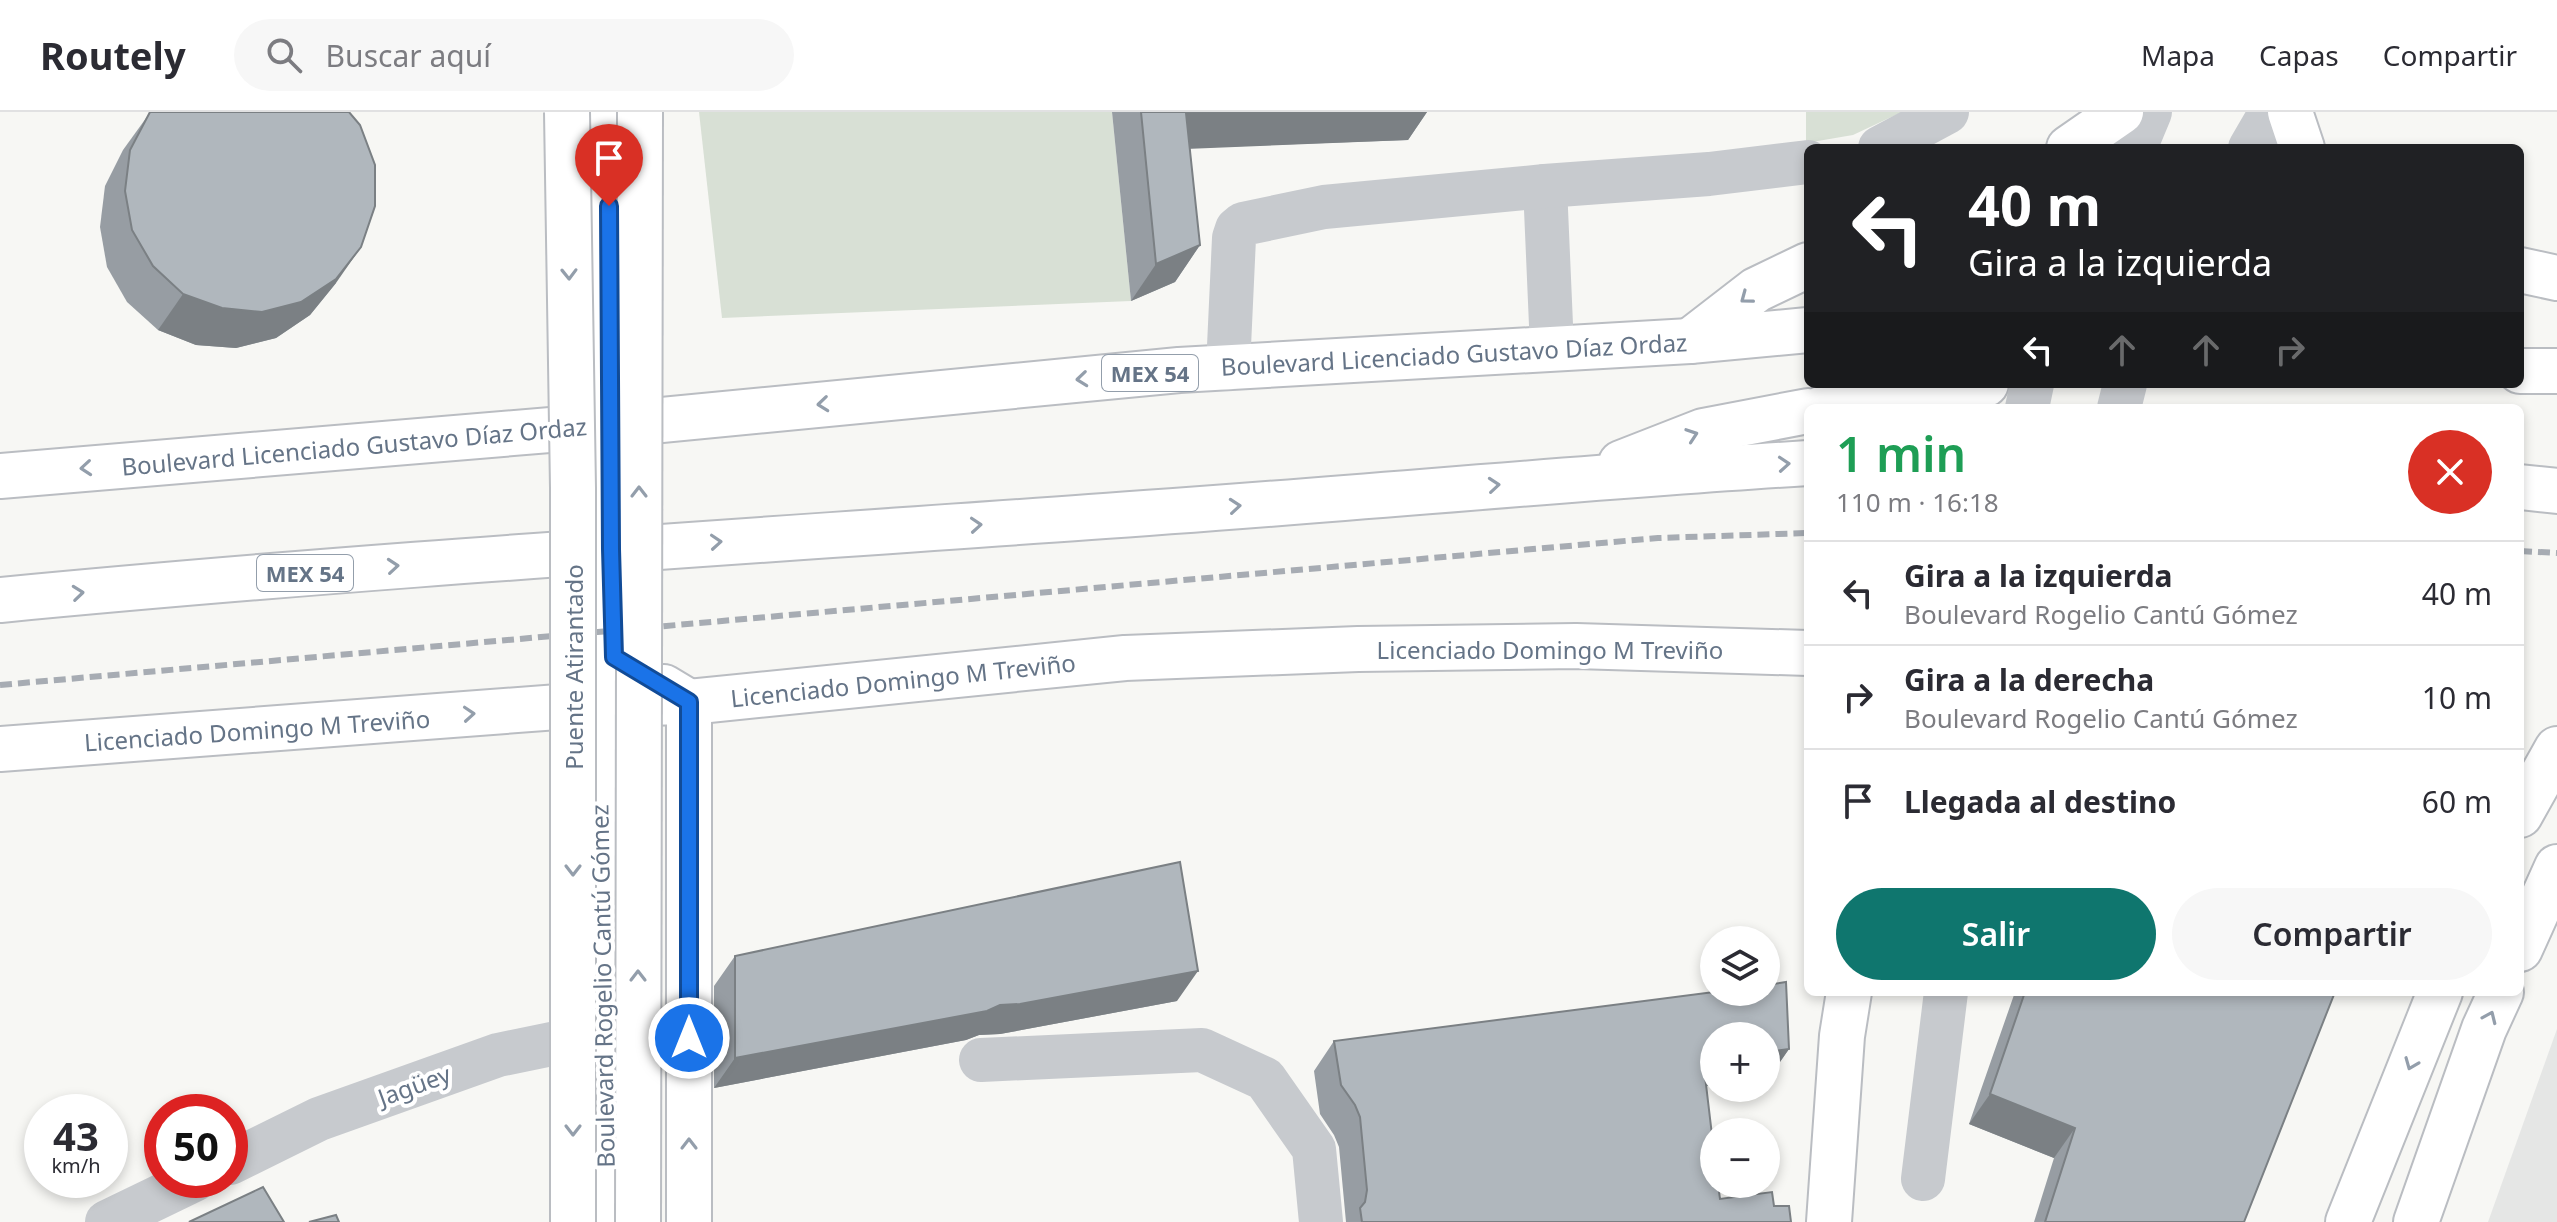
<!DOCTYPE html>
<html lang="es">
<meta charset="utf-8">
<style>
body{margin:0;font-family:"Noto Sans",sans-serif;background:#f7f7f7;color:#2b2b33;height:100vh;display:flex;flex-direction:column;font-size:30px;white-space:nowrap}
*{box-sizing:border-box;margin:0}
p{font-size:26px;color:#7c7c81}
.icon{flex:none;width:44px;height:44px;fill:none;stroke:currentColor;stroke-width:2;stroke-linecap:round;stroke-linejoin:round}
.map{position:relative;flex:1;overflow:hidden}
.details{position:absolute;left:1804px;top:292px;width:720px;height:592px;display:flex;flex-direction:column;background:#fff;border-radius:12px;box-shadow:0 4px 12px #0003}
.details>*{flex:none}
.guide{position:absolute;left:1804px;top:32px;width:720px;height:244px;border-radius:12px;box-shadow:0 4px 12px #0003;background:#202124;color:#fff;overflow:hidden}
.buttons{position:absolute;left:1700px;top:814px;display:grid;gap:16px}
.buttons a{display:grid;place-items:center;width:80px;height:80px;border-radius:50%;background:#fff;box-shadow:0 4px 12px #0003;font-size:40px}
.speed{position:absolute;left:24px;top:982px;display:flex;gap:16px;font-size:40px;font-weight:700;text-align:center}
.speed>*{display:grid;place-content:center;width:104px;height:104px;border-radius:50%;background:#fff;box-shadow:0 4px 12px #0003;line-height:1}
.speed small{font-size:20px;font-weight:400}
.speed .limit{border:12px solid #d22;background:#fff;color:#111}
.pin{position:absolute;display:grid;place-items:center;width:68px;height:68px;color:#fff;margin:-82px -34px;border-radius:50% 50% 50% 0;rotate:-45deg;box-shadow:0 0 8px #0007}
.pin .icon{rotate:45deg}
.me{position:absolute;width:88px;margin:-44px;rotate:0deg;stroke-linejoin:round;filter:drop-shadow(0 0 6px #0008)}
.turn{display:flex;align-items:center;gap:28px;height:168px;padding:0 32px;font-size:36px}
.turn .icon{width:104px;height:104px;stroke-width:2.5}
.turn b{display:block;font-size:56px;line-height:68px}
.lanes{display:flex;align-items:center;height:76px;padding:0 32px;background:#0003;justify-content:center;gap:40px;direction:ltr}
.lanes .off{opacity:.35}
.round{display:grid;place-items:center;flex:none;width:84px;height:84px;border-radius:42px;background:#f7f7f7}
.overview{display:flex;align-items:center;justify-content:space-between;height:136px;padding:0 32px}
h1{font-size:48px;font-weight:600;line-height:60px;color:#1e9e55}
.button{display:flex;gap:16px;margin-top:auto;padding:16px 32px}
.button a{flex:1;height:92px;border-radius:48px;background:#0f766e;color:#fff;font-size:32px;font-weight:600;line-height:92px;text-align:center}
.button a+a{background:#f7f7f7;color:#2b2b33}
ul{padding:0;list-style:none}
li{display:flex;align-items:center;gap:24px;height:104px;padding:0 32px;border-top:2px solid #e1e1e2}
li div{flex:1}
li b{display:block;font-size:30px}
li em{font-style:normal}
header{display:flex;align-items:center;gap:48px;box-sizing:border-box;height:112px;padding:0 40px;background:#fff;border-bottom:2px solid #e1e1e2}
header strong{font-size:38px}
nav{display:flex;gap:44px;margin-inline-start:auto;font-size:28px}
.search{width:560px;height:72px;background:#f7f7f7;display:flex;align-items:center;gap:20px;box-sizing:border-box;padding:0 28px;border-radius:44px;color:#7c7c81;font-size:30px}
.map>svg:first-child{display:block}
.built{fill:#e5e6e5}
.green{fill:#d8e0d5}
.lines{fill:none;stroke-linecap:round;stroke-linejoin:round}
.major-casing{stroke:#babdc2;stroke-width:48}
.minor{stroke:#c7cace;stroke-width:44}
.major{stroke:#fff;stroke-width:44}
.rail{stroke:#a7acb3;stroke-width:6;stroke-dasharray:12 6;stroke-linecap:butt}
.major-bridge-casing{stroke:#babdc2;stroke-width:48;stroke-linecap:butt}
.major-bridge{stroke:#fff;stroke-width:44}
.wall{fill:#979da3}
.shaded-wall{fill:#7b8084}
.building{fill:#b0b7bd;stroke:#7b8084;stroke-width:2}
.oneway{stroke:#939eab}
.route-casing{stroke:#114b97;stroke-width:20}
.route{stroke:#1a73e8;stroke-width:14}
.labels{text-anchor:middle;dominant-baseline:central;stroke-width:8;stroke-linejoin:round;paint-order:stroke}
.shield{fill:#fff;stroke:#939eab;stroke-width:2}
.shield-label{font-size:22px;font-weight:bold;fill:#657487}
.street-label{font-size:24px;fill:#657487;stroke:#fff}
</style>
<header>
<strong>Routely</strong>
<div class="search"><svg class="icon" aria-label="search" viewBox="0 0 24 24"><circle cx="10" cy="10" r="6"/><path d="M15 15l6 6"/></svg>Buscar aquí</div>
<nav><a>Mapa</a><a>Capas</a><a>Compartir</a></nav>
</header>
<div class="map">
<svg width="2557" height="1110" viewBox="0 0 2557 1110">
<rect width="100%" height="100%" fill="#f7f7f4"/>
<path class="built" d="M2557 917V1110H2488Z"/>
<g class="green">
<path d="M699 0H1112L1131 189 722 206Z"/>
<path d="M1806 0H1902L1853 23 1806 31Z"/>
</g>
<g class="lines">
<defs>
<g id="major">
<path d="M2290 0 2302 36"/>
<path d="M2069 36 2121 0"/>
<path d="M2520 158 2557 166"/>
<path d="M1690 229 1756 178 1808 153"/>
<path d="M2520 259H2557"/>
<path d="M1823 296 1986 272"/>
<path d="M1621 351 1703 319 1808 299"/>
<path d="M0 364 610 313 1179 258 1690 229 1808 218"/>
<path d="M2520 375 2557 379"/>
<path d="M0 488C363 453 727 431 1090 405 1330 389 1569 366 1808 351"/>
<path d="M664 575 689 590V1110"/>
<path d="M0 637 598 592 689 590 1125 546 1358 537 1576 534 1808 541"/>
<path d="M2520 703 2557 637"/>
<path d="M2520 837 2557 755"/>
<path d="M605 1110V921L598 592 614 545 611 437 609 0"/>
<path d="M1829 1110 1842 924 1849 880"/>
<path d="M2348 1110 2440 880"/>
<path d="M2416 1110 2484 917 2501 880"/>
</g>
</defs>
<use href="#major" class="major-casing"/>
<g class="minor">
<path d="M1880 36 1947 0"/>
<path d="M2135 36 2150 0"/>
<path d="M2250 36 2271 0"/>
<path d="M1545 74 1552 236"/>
<path d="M1228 256 1234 126 1237 117 1243 112 1324 95 1545 74 1709 62 1808 50"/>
<path d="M2027 296 2032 272"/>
<path d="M2119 296 2125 272"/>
<path d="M981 948 1202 938 1265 967 1314 1037 1321 1110"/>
<path d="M230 1051 319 1007 498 943 605 921"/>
<path d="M1923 1067 1946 880"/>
<path d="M107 1110 194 1068"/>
</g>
<use href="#major" class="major"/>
<g class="rail">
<path d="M2520 439 2557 441"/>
<path d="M0 573 1658 426 1808 421"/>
</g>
<defs>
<g id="major-bridge">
<path d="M567 0 573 376V1110"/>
<path d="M638 1110 640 0"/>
</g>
</defs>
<use href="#major-bridge" class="major-bridge-casing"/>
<use href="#major-bridge" class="major-bridge"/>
</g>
<g class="wall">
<path d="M1112 0H1427L1408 28 1190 36 1200 133 1175 170 1131 189Z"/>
<path d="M149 2 336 171 310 203 276 226 236 236 196 233 158 218 127 190 107 155 100 115 105 74 123 38Z"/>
<path d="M735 844 1177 889 1000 922 979 923 966 928 714 976V874Z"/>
<path d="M1786 870 1789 937 1768 967H1766V924H1714V973L1706 974 1714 1040V1072H1718L1720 1087 1772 1080 1774 1094H1789L1791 1110H1346L1339 1035 1334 1023 1320 1002 1314 959 1334 929 1714 880H1766V873Z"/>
<path d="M2015 880H2335L2244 1110H2034L2054 1046 1969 1012Z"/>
</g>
<g class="shaded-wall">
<path d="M1217 0H1427L1408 28 1161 38 1186 1Z"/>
<path d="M1200 133 1175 170 1131 189 1156 152Z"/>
<path d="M361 135 336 171 310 203 276 226 236 236 196 233 158 218 183 182Z"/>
<path d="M1198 859 1177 889 1000 922 979 923 966 928 714 976 735 946 1000 893Z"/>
<path d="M1789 937 1768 967H1766V940Z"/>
<path d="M1714 946V973L1682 977 1703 947Z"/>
<path d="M1990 982 2075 1016 2054 1046 1969 1012Z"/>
</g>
<g class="building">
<path d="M150 0H349L360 13 375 53V94L361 135 336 167 301 190 262 200 222 196 183 182 153 154 132 118 125 79 130 38Z"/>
<path d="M1141 0H1217L1186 1 1200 133 1156 152Z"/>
<path d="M1180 750 1198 859 1020 892 1000 893 987 899 735 946V844Z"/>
<path d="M1786 870 1789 937 1766 940V924H1714V946L1703 947 1714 1040V1072H1718L1720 1087 1772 1080 1774 1094H1789L1791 1110H1362L1360 1096 1365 1090 1367 1078 1360 1005 1355 993 1341 973 1334 929 1714 880H1766V873Z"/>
<path d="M2025 880H2335L2244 1110H2045L2075 1016 1990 982Z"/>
<path d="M263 1075 284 1110H189Z"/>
<path d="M336 1103 339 1110H309Z"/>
</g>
<defs><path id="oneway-chevron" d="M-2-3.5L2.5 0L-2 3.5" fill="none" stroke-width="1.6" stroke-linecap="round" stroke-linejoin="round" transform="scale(2)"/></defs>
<g class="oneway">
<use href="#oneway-chevron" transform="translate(569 162) rotate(89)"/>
<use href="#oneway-chevron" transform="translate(1746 186) rotate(143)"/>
<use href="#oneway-chevron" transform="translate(1082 267) rotate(174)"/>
<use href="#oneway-chevron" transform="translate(823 292) rotate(174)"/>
<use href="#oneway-chevron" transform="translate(1692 323) rotate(-19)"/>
<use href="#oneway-chevron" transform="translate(1784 352) rotate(-4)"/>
<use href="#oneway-chevron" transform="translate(86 356) rotate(175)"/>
<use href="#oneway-chevron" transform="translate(1494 373) rotate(-5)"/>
<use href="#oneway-chevron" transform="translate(639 380) rotate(-90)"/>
<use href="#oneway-chevron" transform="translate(1235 394) rotate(-5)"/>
<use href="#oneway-chevron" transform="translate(976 413) rotate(-4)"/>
<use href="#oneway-chevron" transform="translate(716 430) rotate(-4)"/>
<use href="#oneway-chevron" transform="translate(393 454) rotate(-5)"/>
<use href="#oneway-chevron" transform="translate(78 481) rotate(-6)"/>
<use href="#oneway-chevron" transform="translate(469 602) rotate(-4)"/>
<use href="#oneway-chevron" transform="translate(573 758) rotate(90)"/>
<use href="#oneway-chevron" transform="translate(638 864) rotate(-90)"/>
<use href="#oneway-chevron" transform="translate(2490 905) rotate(-66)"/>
<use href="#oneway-chevron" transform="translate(2411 952) rotate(112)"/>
<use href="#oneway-chevron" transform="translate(573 1018) rotate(90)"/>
<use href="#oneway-chevron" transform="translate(689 1032) rotate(-90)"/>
</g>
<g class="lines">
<defs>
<path id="route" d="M609 94 611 437 614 545 689 590V926"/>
</defs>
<use href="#route" class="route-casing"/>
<use href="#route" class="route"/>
</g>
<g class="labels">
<g class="shield">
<rect x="1102" y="243" width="96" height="36" rx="6"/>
<rect x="257" y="443" width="96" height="36" rx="6"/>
</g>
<g class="shield-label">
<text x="1150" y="261">MEX 54</text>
<text x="305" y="461">MEX 54</text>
</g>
<g class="street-label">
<text transform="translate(1454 242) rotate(-3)">Boulevard Licenciado Gustavo Díaz Ordaz</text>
<text transform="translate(354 334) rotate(-5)">Boulevard Licenciado Gustavo Díaz Ordaz</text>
<text x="1550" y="537">Licenciado Domingo M Treviño</text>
<text transform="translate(573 555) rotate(-90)">Puente Atirantado</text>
<text transform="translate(903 568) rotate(-6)">Licenciado Domingo M Treviño</text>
<text transform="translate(257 618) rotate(-4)">Licenciado Domingo M Treviño</text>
<text transform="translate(602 874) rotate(-91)">Boulevard Rogelio Cantú Gómez</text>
<text transform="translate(414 973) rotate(-20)">Jagüey</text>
</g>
</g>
</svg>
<div class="buttons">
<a><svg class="icon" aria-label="layers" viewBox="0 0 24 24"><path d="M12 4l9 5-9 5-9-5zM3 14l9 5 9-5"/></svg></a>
<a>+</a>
<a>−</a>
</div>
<div class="speed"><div>43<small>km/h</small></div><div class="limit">50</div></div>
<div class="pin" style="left:609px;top:94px;background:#d93025"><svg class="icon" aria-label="arrive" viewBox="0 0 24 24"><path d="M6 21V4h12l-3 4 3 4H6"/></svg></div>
<svg class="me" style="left:689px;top:926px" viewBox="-20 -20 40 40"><circle r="17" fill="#1a73e8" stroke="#fff" stroke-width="3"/><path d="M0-11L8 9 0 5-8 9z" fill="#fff"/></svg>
<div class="guide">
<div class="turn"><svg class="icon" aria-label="left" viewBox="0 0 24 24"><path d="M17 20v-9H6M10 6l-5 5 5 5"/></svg><div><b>40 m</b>Gira a la izquierda</div></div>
<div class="lanes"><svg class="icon" aria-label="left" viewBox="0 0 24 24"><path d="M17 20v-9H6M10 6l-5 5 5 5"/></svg><svg class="icon off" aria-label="ahead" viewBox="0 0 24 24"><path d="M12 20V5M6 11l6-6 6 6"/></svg><svg class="icon off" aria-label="ahead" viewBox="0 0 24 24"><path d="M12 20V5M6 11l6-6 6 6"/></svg><svg class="icon off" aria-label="right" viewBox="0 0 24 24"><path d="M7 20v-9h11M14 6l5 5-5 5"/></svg></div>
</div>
<section class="details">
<div class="overview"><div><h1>1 min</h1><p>110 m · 16:18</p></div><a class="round" style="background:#d93025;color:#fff"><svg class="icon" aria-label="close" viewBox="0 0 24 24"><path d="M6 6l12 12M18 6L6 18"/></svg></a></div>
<ul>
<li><svg class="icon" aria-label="left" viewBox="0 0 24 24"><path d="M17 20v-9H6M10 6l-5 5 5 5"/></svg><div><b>Gira a la izquierda</b><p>Boulevard Rogelio Cantú Gómez</p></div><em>40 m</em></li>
<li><svg class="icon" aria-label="right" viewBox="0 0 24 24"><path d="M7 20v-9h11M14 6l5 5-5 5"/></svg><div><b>Gira a la derecha</b><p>Boulevard Rogelio Cantú Gómez</p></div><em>10 m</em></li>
<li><svg class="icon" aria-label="arrive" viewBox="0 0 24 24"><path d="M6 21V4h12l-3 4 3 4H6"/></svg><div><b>Llegada al destino</b></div><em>60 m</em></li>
</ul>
<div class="button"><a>Salir</a><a>Compartir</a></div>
</section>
</div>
